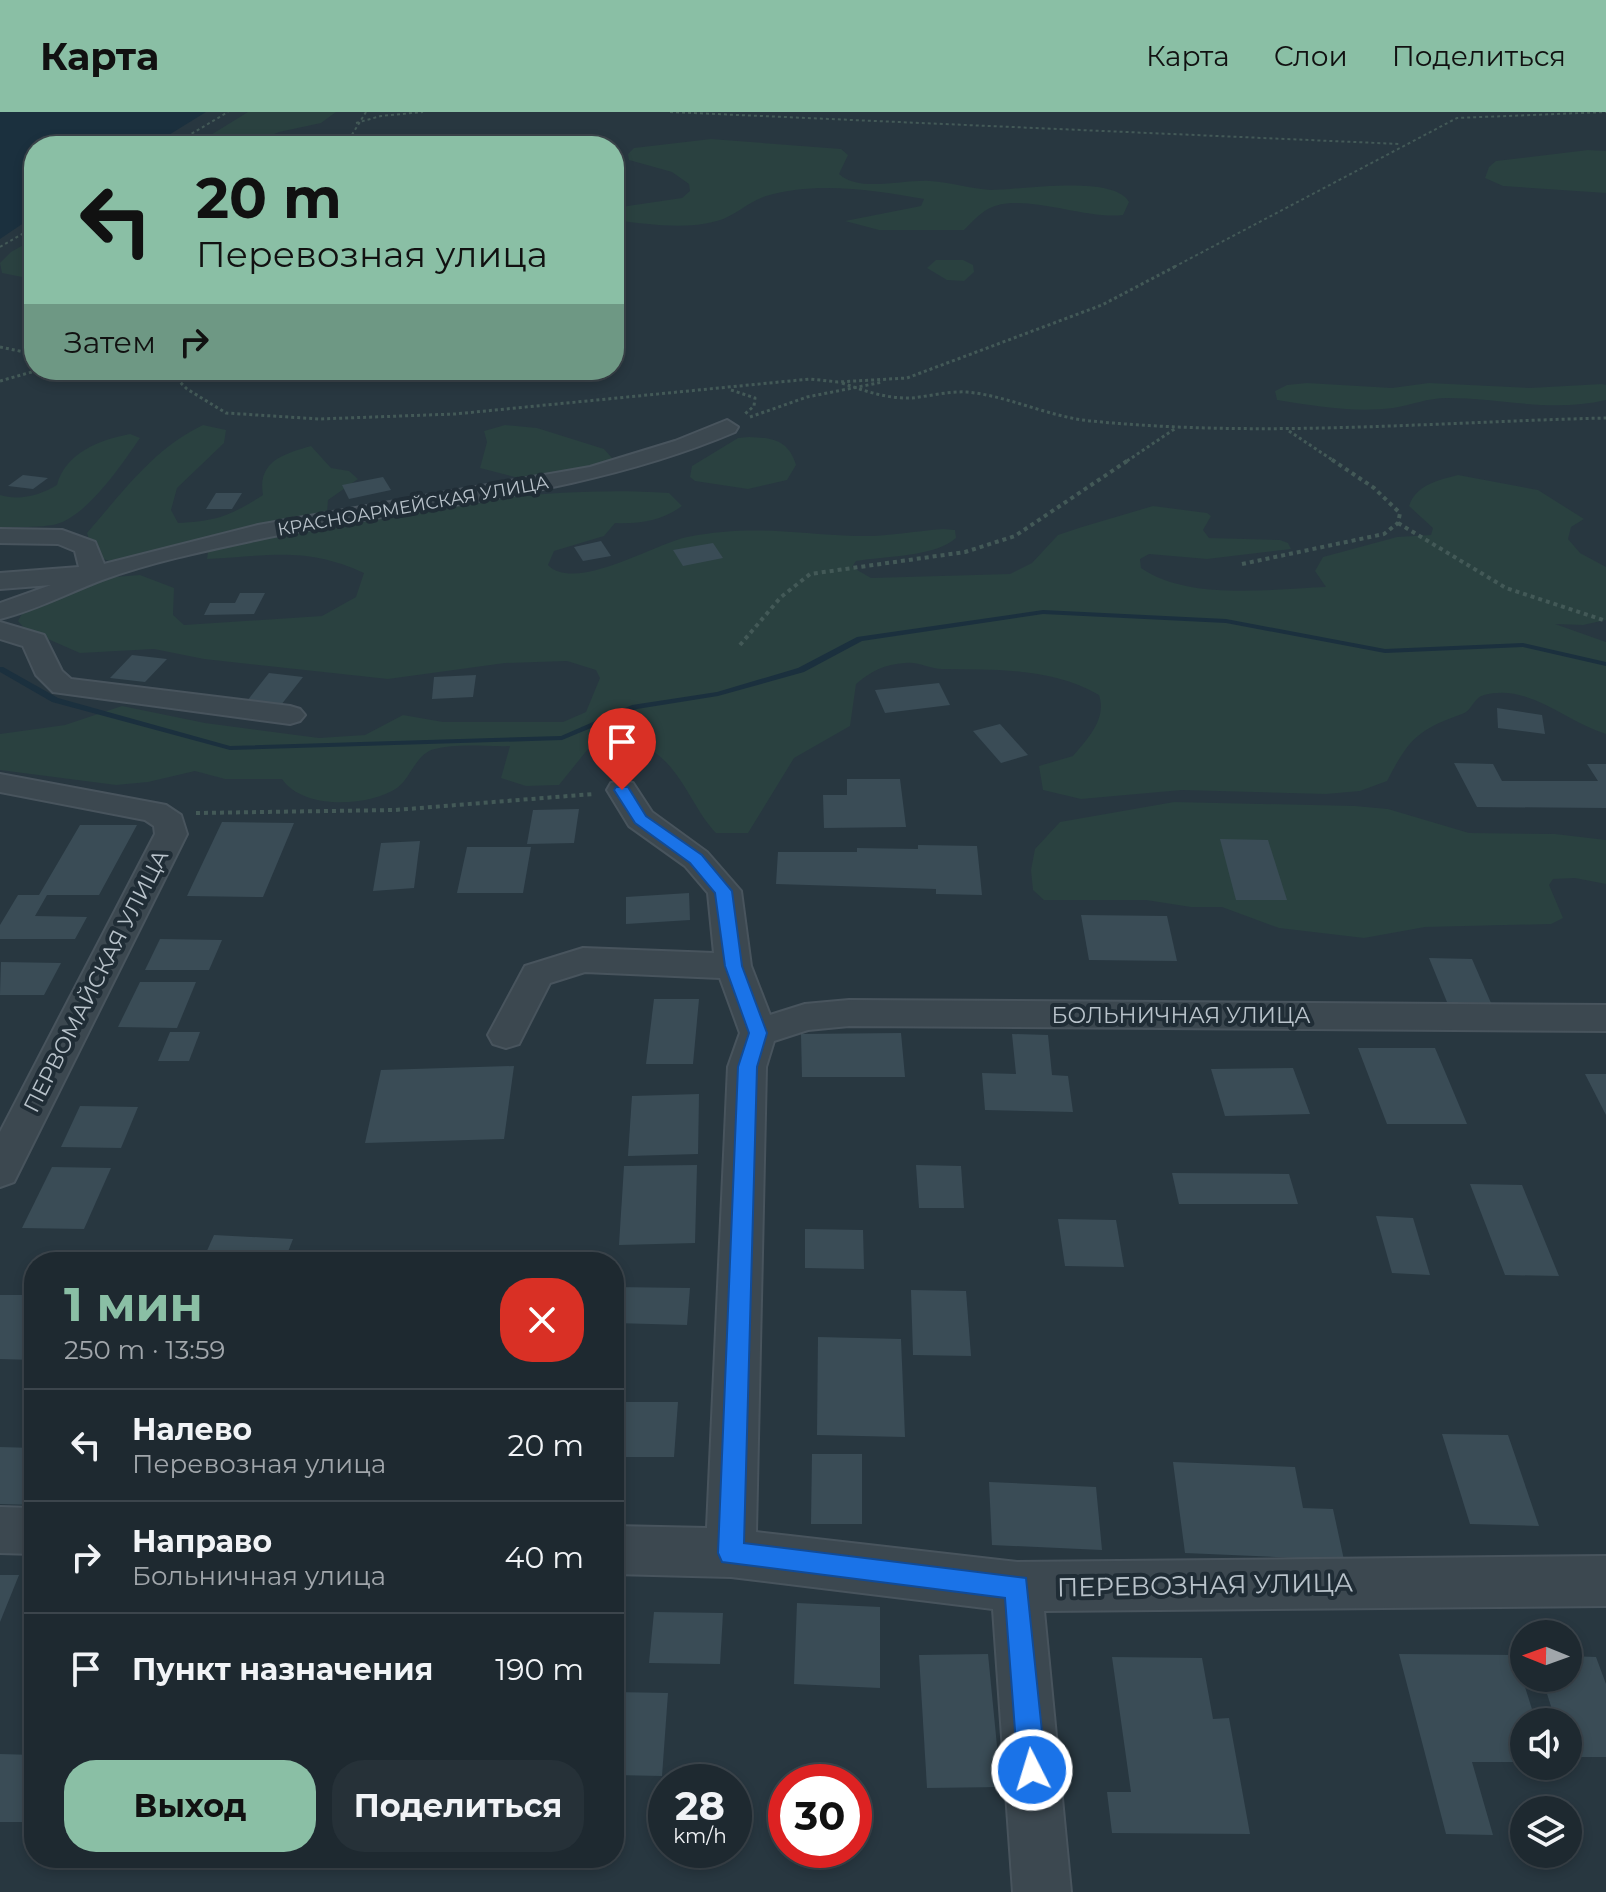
<!DOCTYPE html>
<html lang="ru">
<meta charset="utf-8">
<style>
body{margin:0;font-family:Montserrat,sans-serif;background:#263138;color:#f1f3f6;height:100vh;display:flex;flex-direction:column;font-size:30px;white-space:nowrap}
*{box-sizing:border-box;margin:0}
p{font-size:26px;color:#a1a6ab}
.icon{flex:none;width:44px;height:44px;fill:none;stroke:currentColor;stroke-width:2;stroke-linecap:round;stroke-linejoin:round}
.map{position:relative;flex:1;overflow:hidden}
.sheet{position:absolute;left:24px;top:1140px;width:600px;height:616px;display:flex;flex-direction:column;background:#1e2930;border-radius:32px;box-shadow:0 4px 12px #0003,0 0 0 2px #3c454c}
.sheet>*{flex:none}
.top-card{position:absolute;left:24px;top:24px;width:600px;height:244px;border-radius:32px;box-shadow:0 4px 12px #0003,0 0 0 2px #3c454c;background:#8abfa5;color:#111;overflow:hidden}
.needle{width:52px;rotate:271deg}
.controls{position:absolute;left:1510px;top:1508px;display:grid;gap:16px}
.controls a{display:grid;place-items:center;width:72px;height:72px;border-radius:50%;background:#1e2930;box-shadow:0 4px 12px #0003,0 0 0 2px #3c454c;font-size:40px}
.speed{position:absolute;left:648px;top:1652px;display:flex;gap:16px;font-size:40px;font-weight:700;text-align:center}
.speed>*{display:grid;place-content:center;width:104px;height:104px;border-radius:50%;background:#1e2930;box-shadow:0 4px 12px #0003,0 0 0 2px #3c454c;line-height:1}
.speed small{font-size:20px;font-weight:400}
.speed .limit{border:12px solid #d22;background:#fff;color:#111}
.pin{position:absolute;display:grid;place-items:center;width:68px;height:68px;color:#fff;margin:-82px -34px;border-radius:50% 50% 50% 0;rotate:-45deg;box-shadow:0 0 8px #0007}
.pin .icon{rotate:45deg}
.me{position:absolute;width:88px;margin:-44px;rotate:355deg;stroke-linejoin:round;filter:drop-shadow(0 0 6px #0008)}
.turn{display:flex;align-items:center;gap:28px;height:168px;padding:0 40px;font-size:36px}
.turn .icon{width:104px;height:104px;stroke-width:2.5}
.turn b{display:block;font-size:56px;line-height:68px}
.then{display:flex;align-items:center;height:76px;padding:0 40px;background:#0003;gap:16px;font-size:30px}
.round{display:grid;place-items:center;flex:none;width:84px;height:84px;border-radius:32px;background:#263138}
.headline{display:flex;align-items:center;justify-content:space-between;height:136px;padding:0 40px}
h1{font-size:48px;font-weight:700;line-height:60px;color:#8abfa5}
.button{display:flex;gap:16px;margin-top:auto;padding:16px 40px}
.button a{flex:1;height:92px;border-radius:32px;background:#8abfa5;color:#111;font-size:32px;font-weight:700;line-height:92px;text-align:center}
.button a+a{background:#263138;color:#f1f3f6}
ul{padding:0;list-style:none}
li{display:flex;align-items:center;gap:24px;height:112px;padding:0 40px;border-top:2px solid #3c454c}
li div{flex:1}
li b{display:block;font-size:30px}
li em{font-style:normal}
header{display:flex;align-items:center;gap:48px;box-sizing:border-box;height:112px;padding:0 40px;background:#8abfa5;color:#111}
header strong{font-size:38px}
nav{display:flex;gap:44px;margin-inline-start:auto;font-size:28px}
.map>svg:first-child{display:block}
.green{fill:#2a4140}
.water{fill:#1b303e}
.lines{fill:none;stroke-linecap:round;stroke-linejoin:round}
.stream{fill:#1b303e;fill-rule:evenodd}
.building{fill:#3a4c56}
.minor-casing{stroke:#48545d;stroke-width:4}
.path-far2{stroke:#435957;stroke-width:2;stroke-dasharray:3 3;stroke-linecap:butt}
.path-far1{stroke:#435957;stroke-width:3;stroke-dasharray:3 3;stroke-linecap:butt}
.path{stroke:#435957;stroke-width:4;stroke-dasharray:4 4;stroke-linecap:butt}
.minor{fill:#3c4850;fill-rule:evenodd}
.route{fill:#1a73e8;stroke:#114b97;stroke-width:2}
.labels{text-anchor:middle;dominant-baseline:central;stroke-width:8;stroke-linejoin:round;paint-order:stroke}
.far-street-label{font-size:18px;fill:#b9c3cb;stroke:#202d36}
.street-label{font-size:22px;fill:#b9c3cb;stroke:#202d36}
.near-street-label{font-size:26px;fill:#b9c3cb;stroke:#202d36}
</style>
<header>
<strong>Карта</strong>
<nav><a>Карта</a><a>Слои</a><a>Поделиться</a></nav>
</header>
<div class="map">
<svg width="1606" height="1780" viewBox="0 0 1606 1780">
<rect width="100%" height="100%" fill="#283740"/>
<g class="green">
<path d="M248 0H336L321 11 279 20 244 34H193Z"/>
<path d="M711 27 841 37 848 43 839 62C860 81 903 67 930 69 950 70 971 77 991 78 1021 78 1114 62 1129 90L1123 103C1084 108 1021 79 988 97 979 102 971 111 964 118H879L845 109 921 94 924 87C873 78 817 69 766 84 749 89 735 104 717 109 684 118 647 112 614 108V98L621 95 682 86 690 79 689 72 672 60 629 48 628 42 634 36Z"/>
<path d="M1588 38 1606 39V81L1503 74 1485 66 1489 55 1496 49Z"/>
<path d="M34 127V161L22 165 2 161 0 151 11 140Z"/>
<path d="M936 148H963L973 153 974 160 964 169 947 168 927 156Z"/>
<path d="M1307 271 1392 276 1429 271 1530 276 1602 272 1606 273V288C1552 301 1501 286 1447 286 1428 286 1411 293 1393 296 1354 301 1315 294 1277 288L1275 279 1287 273Z"/>
<path d="M203 313 226 318 224 331 177 376 171 398 178 411C217 409 230 404 263 383 257 349 284 342 311 334L331 356 349 359 358 367 328 388 327 401 122 450C99 450 94 442 87 421 122 381 154 336 203 313Z"/>
<path d="M505 313 537 316 604 337 612 346 601 355 526 368 480 356 487 330 484 319Z"/>
<path d="M130 322 140 326C122 352 89 402 57 412 40 416 17 415 0 415V383C19 389 41 383 57 373 66 340 100 328 130 322Z"/>
<path d="M749 325C774 326 788 328 796 353L787 368 748 377 695 369 690 365 692 354 738 326Z"/>
<path d="M1458 363 1538 378 1584 407 1571 415 1568 427 1580 441 1606 455V508L1583 513 1555 512 1606 530V622C1566 610 1529 571 1484 583 1473 586 1472 599 1462 602 1417 618 1409 627 1387 669L1360 679 1326 682 1182 678 1081 687 1043 678 1039 654 1073 644C1088 626 1107 607 1099 583 1051 555 996 558 942 557 930 557 918 549 905 551 885 552 871 559 856 572L850 614 794 646 748 721H716C689 693 678 643 635 631 623 628 605 632 592 632L559 673 526 674 501 666 510 634C487 635 458 631 435 637 416 641 411 666 397 676 368 695 303 698 282 667H225L195 659 148 670 116 673 0 658V622L65 613 122 594 205 611 319 626 365 623 403 603 443 610H563L586 600 600 566 596 558 567 549 505 551 388 567 204 547 154 537 80 541 25 517 18 509 26 494 114 465 140 463 174 476 173 503 184 513 322 504 356 485 364 461C306 434 268 444 207 447L208 440 234 430C377 405 524 371 669 381L682 394C662 409 639 412 615 411L604 424 554 439 548 453C575 481 654 432 687 425 753 412 793 422 857 424 886 425 915 419 943 417L955 418 956 426C935 445 885 444 856 449L852 455 871 466 1010 462 1032 451 1058 423 1082 415 1153 394 1207 401 1211 404 1203 418 1209 426 1280 428 1288 431 1291 437 1207 447 1149 442 1140 447 1141 456C1189 489 1270 477 1326 475L1315 459 1323 445 1397 425 1431 423 1433 416 1409 394C1416 373 1438 368 1458 363Z"/>
<path d="M1174 690 1355 694 1388 697 1469 721 1555 722 1606 728V772L1575 766 1553 767 1549 773 1563 806 1551 812 1425 815 1364 826 1279 816 1222 795H1191L1146 788H1044L1033 778 1031 758 1035 737 1060 710Z"/>
</g>
<path class="water" d="M0 0H206L151 34H34V104L0 127Z"/>
<g class="lines">
<path class="stream" d="M1043 498 1226 507 1385 537 1523 531 1606 550V554L1523 535 1385 541 1226 511 1043 502 862 529 804 560 718 584 637 597 562 628 230 638 52 590 0 560V555H3L58 586 230 634 561 624 632 593 717 580 798 556 857 525Z"/>
</g>
<g class="building">
<path d="M23 363 48 366 33 377 8 374Z"/>
<path d="M383 365 391 378 349 387 342 373Z"/>
<path d="M216 381H242L232 397H206Z"/>
<path d="M601 429 611 444 583 449 574 435Z"/>
<path d="M713 431 723 446 683 454 673 438Z"/>
<path d="M240 481H265L254 502 204 503 210 491H235Z"/>
<path d="M132 543 167 547 145 570 110 566Z"/>
<path d="M269 561 303 565 281 593 247 589Z"/>
<path d="M476 563 473 585 432 587 434 565Z"/>
<path d="M939 571 950 593 885 601 875 578Z"/>
<path d="M1497 596 1542 603 1545 622 1498 616Z"/>
<path d="M1000 612 1028 643 1001 651 973 619Z"/>
<path d="M1454 651 1493 652 1502 669H1598L1587 652H1606V696L1477 695Z"/>
<path d="M847 667H900L906 715 824 716 823 683H847Z"/>
<path d="M579 697 574 731 527 732 533 698Z"/>
<path d="M222 710 294 711 263 785 187 784Z"/>
<path d="M80 713H137L99 783H47L35 804 87 805 75 827H0V813L18 783H39Z"/>
<path d="M1220 727 1268 728 1287 788H1236Z"/>
<path d="M420 729 414 776 373 779 381 731Z"/>
<path d="M918 733 977 734 982 783 936 782V777L776 772 778 740H857V736L918 737Z"/>
<path d="M467 735H531L523 781H457Z"/>
<path d="M689 781 690 808 626 812V785Z"/>
<path d="M1081 803 1167 804 1177 849 1089 848Z"/>
<path d="M160 827 222 828 209 858H145Z"/>
<path d="M1429 846 1472 847 1491 891 1447 890Z"/>
<path d="M1 850 61 851 44 883H0Z"/>
<path d="M140 870H196L177 916 118 915Z"/>
<path d="M654 887H699L693 952H646Z"/>
<path d="M170 920H200L189 949H158Z"/>
<path d="M901 921 905 965H802L801 922Z"/>
<path d="M1012 922 1048 923 1052 963 1068 964 1073 1000 985 998 982 961 1016 962Z"/>
<path d="M1358 936H1435L1467 1012H1387Z"/>
<path d="M514 954 504 1027 365 1031 381 958Z"/>
<path d="M1293 956 1310 1002 1225 1004 1211 957Z"/>
<path d="M1585 962H1606V1003Z"/>
<path d="M699 982 698 1042 628 1044 632 984Z"/>
<path d="M80 994 138 995 121 1036 61 1035Z"/>
<path d="M697 1053 695 1131 619 1133 624 1054Z"/>
<path d="M916 1053 961 1054 964 1096H919Z"/>
<path d="M52 1055 111 1056 84 1117 22 1116Z"/>
<path d="M1172 1061 1289 1062 1298 1092H1179Z"/>
<path d="M1470 1072 1522 1073 1559 1164 1505 1163Z"/>
<path d="M1376 1104 1413 1106 1430 1163 1392 1161Z"/>
<path d="M1058 1107 1116 1108 1124 1155 1065 1154Z"/>
<path d="M805 1117 863 1118 864 1157 805 1156Z"/>
<path d="M214 1123 293 1127 284 1150H202Z"/>
<path d="M614 1175 690 1176 687 1213 614 1211Z"/>
<path d="M911 1178 966 1179 971 1244 913 1243Z"/>
<path d="M0 1183H34V1248L0 1247Z"/>
<path d="M818 1225 901 1227 905 1325 817 1323Z"/>
<path d="M614 1290H678L674 1345H614Z"/>
<path d="M1442 1322 1508 1323 1539 1414 1470 1412Z"/>
<path d="M0 1335 34 1336V1393L0 1392Z"/>
<path d="M812 1342H862V1412H811Z"/>
<path d="M1173 1350 1295 1355 1303 1396 1333 1397 1344 1448 1185 1441Z"/>
<path d="M989 1370 1096 1375 1102 1438 992 1433Z"/>
<path d="M0 1463H19L0 1510Z"/>
<path d="M797 1491 880 1495V1576L794 1572Z"/>
<path d="M654 1500 723 1501 720 1552 649 1551Z"/>
<path d="M988 1542 1001 1675 927 1676 919 1543Z"/>
<path d="M1399 1542 1515 1543 1536 1610H1524V1650H1472L1493 1723 1446 1722Z"/>
<path d="M1568 1544 1596 1545 1606 1572V1645H1568V1610H1556L1542 1566H1568Z"/>
<path d="M1112 1545 1202 1546 1213 1607 1229 1606 1250 1722 1112 1721 1107 1680H1131Z"/>
<path d="M614 1580 668 1581 662 1664 614 1663Z"/>
<path d="M0 1642 34 1643V1692L28 1710H0Z"/>
</g>
<g class="lines">
<defs>
<g id="minor">
<path d="M727 308 738 315 735 320C582 385 416 394 255 428 204 439 152 450 102 468 68 481 36 498 0 507V491L51 473 0 477V461L79 455 75 439 58 432 0 431V417L62 418 95 430 104 452 258 413 590 355 675 329Z"/>
<path d="M0 510 44 523 62 559 71 567 290 594 300 597 305 603 300 609 290 612 53 580 36 563 23 534 0 527Z"/>
<path d="M0 662 166 693 181 703 187 722 14 1070 0 1075V1020L155 722 154 714 145 708 0 680Z"/>
<path d="M622 669 633 671 652 700 707 740 741 779 751 854 770 903 805 892 849 888 1606 893V919L849 914 808 918 774 929 766 955 756 1420 1017 1450 1606 1444V1494L1044 1499 1071 1780H1013L993 1497 731 1465 614 1462V1414L707 1416 728 955 740 921 720 866 585 860 550 871 519 932 506 936 493 932 488 923 525 854 583 836 714 841 708 781 685 754 629 714 607 678 611 671Z"/>
<path d="M0 1395 34 1396V1442L0 1441Z"/>
</g>
</defs>
<use href="#minor" class="minor-casing"/>
<g class="path-far2">
<path d="M670 0 1400 32"/>
<path d="M356 11 381 4 423 0"/>
<path d="M171 34 228 0"/>
<path d="M338 34 350 26 366 0"/>
<path d="M0 135 34 115"/>
<path d="M1174 155 1457 6 1606 0"/>
</g>
<g class="path-far1">
<path d="M0 235 34 242"/>
<path d="M168 258 187 277 226 301 319 307 455 302 810 267 838 270 907 266 1102 193 1178 153"/>
<path d="M0 269 39 258"/>
<path d="M842 271C865 279 887 287 912 286 930 284 949 279 967 280 1009 284 1049 305 1091 309 1262 326 1434 310 1606 306"/>
<path d="M731 278 755 286 754 294 745 302"/>
<path d="M750 305 807 285 883 270"/>
<path d="M1289 319 1334 349"/>
<path d="M1127 349 1176 316"/>
</g>
<g class="path">
<path d="M1398 411 1506 476 1606 509"/>
<path d="M1242 452 1384 422 1398 411 1400 401 1374 376 1331 347"/>
<path d="M740 533 781 485 810 462 965 440 1015 424 1130 347"/>
<path d="M196 701 395 698 593 682"/>
</g>
<use href="#minor" class="minor"/>
</g>
<path class="route" d="M616 675H628L646 704 702 743 732 779 742 854 767 921 757 955 744 1431 1026 1466 1046 1658 1042 1668 1032 1672 1022 1668 1018 1658 1005 1486 722 1450 718 1441 738 955 749 921 725 854 715 781 690 751 635 711 614 678Z"/>
<g class="labels">
<g class="far-street-label">
<text transform="translate(413 394) rotate(-10)">КРАСНОАРМЕЙСКАЯ УЛИЦА</text>
</g>
<g class="street-label">
<text transform="translate(96 869) rotate(-63)">ПЕРВОМАЙСКАЯ УЛИЦА</text>
<text x="1181" y="903">БОЛЬНИЧНАЯ УЛИЦА</text>
</g>
<g class="near-street-label">
<text transform="translate(1205 1473) rotate(-1)">ПЕРЕВОЗНАЯ УЛИЦА</text>
</g>
</g>
</svg>
<div class="controls">
<a><svg class="needle" viewBox="-14 -14 28 28"><path d="M0-13l5 13h-10z" fill="#e53935"/><path d="M0 13l5-13h-10z" fill="#a1a6ab"/></svg></a>
<a><svg class="icon" aria-label="sound" viewBox="0 0 24 24"><path d="M4 9h4l5-4v14l-5-4H4zM17 9q2 3 0 6"/></svg></a>
<a><svg class="icon" aria-label="layers" viewBox="0 0 24 24"><path d="M12 4l9 5-9 5-9-5zM3 14l9 5 9-5"/></svg></a>
</div>
<div class="speed"><div>28<small>km/h</small></div><div class="limit">30</div></div>
<div class="pin" style="left:622px;top:678px;background:#d93025"><svg class="icon" aria-label="arrive" viewBox="0 0 24 24"><path d="M6 21V4h12l-3 4 3 4H6"/></svg></div>
<svg class="me" style="left:1032px;top:1658px" viewBox="-20 -20 40 40"><circle r="17" fill="#1a73e8" stroke="#fff" stroke-width="3"/><path d="M0-11L8 9 0 5-8 9z" fill="#fff"/></svg>
<div class="top-card">
<div class="turn"><svg class="icon" aria-label="left" viewBox="0 0 24 24"><path d="M17 20v-9H6M10 6l-5 5 5 5"/></svg><div><b>20 m</b>Перевозная улица</div></div>
<div class="then">Затем<svg class="icon" aria-label="right" viewBox="0 0 24 24"><path d="M7 20v-9h11M14 6l5 5-5 5"/></svg></div>
</div>
<section class="sheet">
<div class="headline"><div><h1>1 мин</h1><p>250 m · 13:59</p></div><a class="round" style="background:#d93025;color:#fff"><svg class="icon" aria-label="close" viewBox="0 0 24 24"><path d="M6 6l12 12M18 6L6 18"/></svg></a></div>
<ul>
<li><svg class="icon" aria-label="left" viewBox="0 0 24 24"><path d="M17 20v-9H6M10 6l-5 5 5 5"/></svg><div><b>Налево</b><p>Перевозная улица</p></div><em>20 m</em></li>
<li><svg class="icon" aria-label="right" viewBox="0 0 24 24"><path d="M7 20v-9h11M14 6l5 5-5 5"/></svg><div><b>Направо</b><p>Больничная улица</p></div><em>40 m</em></li>
<li><svg class="icon" aria-label="arrive" viewBox="0 0 24 24"><path d="M6 21V4h12l-3 4 3 4H6"/></svg><div><b>Пункт назначения</b></div><em>190 m</em></li>
</ul>
<div class="button"><a>Выход</a><a>Поделиться</a></div>
</section>
</div>
